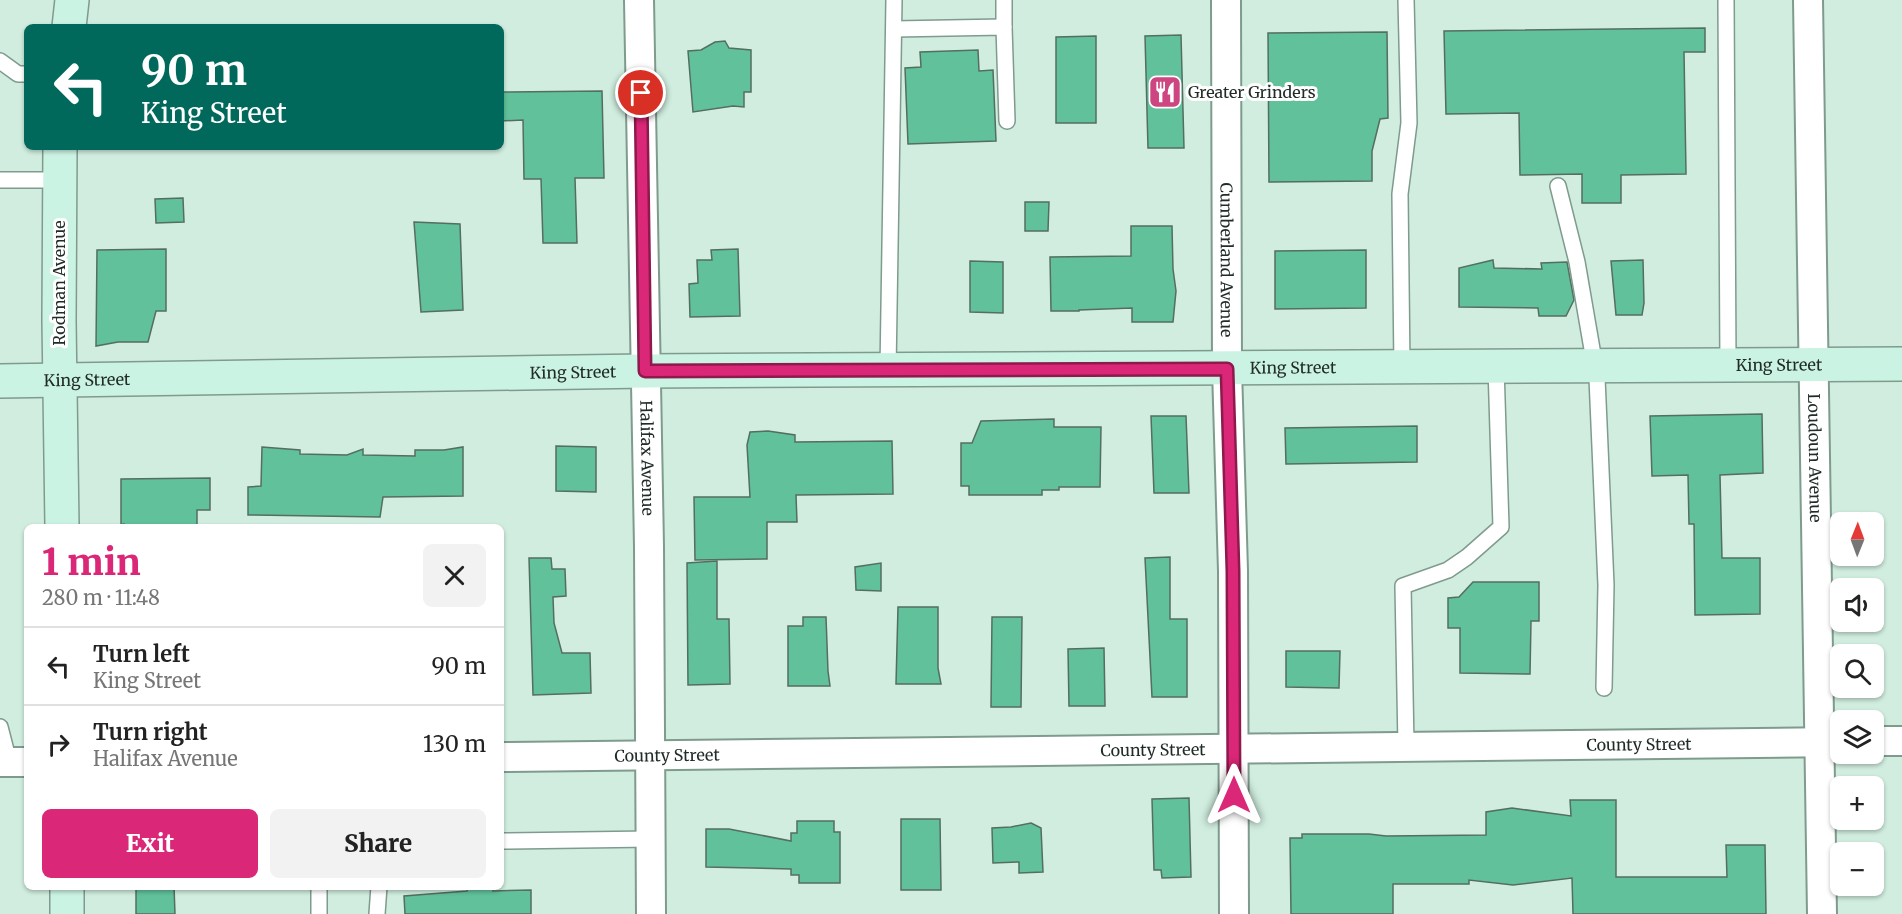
<!DOCTYPE html>
<meta charset="utf-8">
<style>
body{margin:0;font-family:Merriweather,serif;background:#f2f2f2;color:#222;height:100vh;display:flex;flex-direction:column;font-size:22px;white-space:nowrap}
*{box-sizing:border-box;margin:0}
p{font-size:20px;color:#767676}
.icon{flex:none;width:33px;height:33px;fill:none;stroke:currentColor;stroke-width:2;stroke-linecap:round;stroke-linejoin:round}
.map{position:relative;flex:1;overflow:hidden}
.panel{position:absolute;left:24px;top:524px;width:480px;height:366px;display:flex;flex-direction:column;background:#fff;border-radius:9px;box-shadow:0 2px 4px #0004}
.panel>*{flex:none}
.guide{position:absolute;left:24px;top:24px;width:480px;height:126px;border-radius:9px;box-shadow:0 2px 4px #0004;background:#00695c;color:#fff;overflow:hidden}
.needle{width:39px;rotate:1deg}
.tools{position:absolute;left:1830px;top:512px;display:grid;gap:12px}
.tools a{display:grid;place-items:center;width:54px;height:54px;border-radius:9px;background:#fff;box-shadow:0 2px 4px #0004;font-size:30px}
.pin{position:absolute;display:grid;place-items:center;width:51px;height:51px;color:#fff;margin:-26px;border:3px solid #fff;border-radius:50%;box-shadow:0 2px 6px #0007}
.me{position:absolute;width:66px;margin:-33px;rotate:0deg;stroke-linejoin:round;filter:drop-shadow(0 0 4px #0008)}
.turn{display:flex;align-items:center;gap:21px;height:126px;padding:0 18px;font-size:27px}
.turn .icon{width:78px;height:78px;stroke-width:2.5}
.turn b{display:block;font-size:42px;line-height:51px}
.round{display:grid;place-items:center;flex:none;width:63px;height:63px;border-radius:9px;background:#f2f2f2}
.overview{display:flex;align-items:center;justify-content:space-between;height:102px;padding:0 18px}
h1{font-size:36px;font-weight:800;line-height:45px;color:#db2777}
.cta{display:flex;gap:12px;margin-top:auto;padding:12px 18px}
.cta a{flex:1;height:69px;border-radius:9px;background:#db2777;color:#fff;font-size:24px;font-weight:800;line-height:69px;text-align:center}
.cta a+a{background:#f2f2f2;color:#222}
ul{padding:0;list-style:none}
li{display:flex;align-items:center;gap:18px;height:78px;padding:0 18px;border-top:2px solid #e0e0e0}
li div{flex:1}
li b{display:block;font-size:22px}
li em{font-style:normal}
.map>svg:first-child{display:block}
.building{fill:#61c19b;stroke:#546e62;stroke-width:1.5}
.lines{fill:none;stroke-linecap:round;stroke-linejoin:round}
.lane-casing{stroke:#7f9b8e;stroke-width:18}
.street-casing{stroke:#7f9b8e;stroke-width:32}
.secondary-casing{stroke:#7f9b8e;stroke-width:36}
.lane{stroke:#fff;stroke-width:15}
.street{stroke:#fff;stroke-width:28}
.secondary{stroke:#cbf3e4;stroke-width:33}
.route-casing{stroke:#8e194d;stroke-width:15}
.route{stroke:#db2777;stroke-width:10}
.labels{text-anchor:middle;dominant-baseline:central;stroke-width:6;stroke-linejoin:round;paint-order:stroke}
.poi-label{font-size:16px;fill:#212c27;stroke:#fff;text-anchor:start}
.street-label{font-size:16px;fill:#212c27;stroke:#fff}
</style>
<div class="map">
<svg width="1902" height="914" viewBox="0 0 1902 914">
<rect width="100%" height="100%" fill="#d0eddf"/>
<g class="building">
<path d="M1705 28V52H1684L1686 174 1621 175V203H1582V174L1520 175 1519 113 1446 114 1444 31Z"/>
<path d="M1387 32 1388 118 1380 119 1372 151V181L1269 182 1268 33Z"/>
<path d="M1181 35 1184 148H1148L1145 36Z"/>
<path d="M1096 36V123H1056V37Z"/>
<path d="M725 41 729 48 751 50V92H744V107L733 106 693 112 688 51 701 50 715 42Z"/>
<path d="M978 50 979 71 993 70 996 141 908 144 905 68 921 67 920 52Z"/>
<path d="M602 91 604 178H575L577 243H543L541 179H524L523 120 501 121V92Z"/>
<path d="M183 198 184 222 156 223 155 199Z"/>
<path d="M1025 202H1049L1048 231H1025Z"/>
<path d="M414 222 460 224 463 310 421 312Z"/>
<path d="M1131 226H1172L1173 269 1176 291 1173 322H1132V308L1079 310V311H1051L1050 257 1131 256Z"/>
<path d="M166 249V311H156L148 342H118L96 346 97 250Z"/>
<path d="M738 249 740 316 690 317 689 284 698 283 697 260H712L711 250Z"/>
<path d="M1366 250V308L1275 309V251Z"/>
<path d="M1493 260 1494 268 1542 269 1541 263 1567 262 1574 300 1566 316H1539L1538 308 1459 307V268Z"/>
<path d="M1643 260 1644 303 1642 315H1616L1611 261Z"/>
<path d="M970 261 1003 262V313L970 312Z"/>
<path d="M1762 414 1763 473 1720 475 1722 558H1760V614L1695 615 1694 524H1689L1688 475 1652 476 1650 416Z"/>
<path d="M1151 416H1186L1189 493H1154Z"/>
<path d="M1054 419V427H1101L1100 487H1059V490H1042V495H969V486H961V443H972L981 421Z"/>
<path d="M1417 426V462L1286 464 1285 428Z"/>
<path d="M768 431 795 435V442L892 441 893 494 796 495 797 522H767V559L695 560 694 497H750L747 445 750 432Z"/>
<path d="M556 446 596 447V492L556 491Z"/>
<path d="M262 447 300 450V454L347 455 363 449V455L415 456V450H444L463 447V496L383 497 380 517 248 515V487L261 486Z"/>
<path d="M210 478V510H197V526H124V524L121 525V479Z"/>
<path d="M1170 557V619H1187V697H1152L1145 558Z"/>
<path d="M529 558H551L552 569H565L566 596 553 597 554 623 562 653H590L591 693 533 695Z"/>
<path d="M717 561V619H729L730 684 688 685 687 563Z"/>
<path d="M881 563V591L856 590 855 567Z"/>
<path d="M1473 582H1539V621H1531L1530 674 1460 673V628H1448V598L1459 597Z"/>
<path d="M898 607H938V668L941 684H896Z"/>
<path d="M803 617H826L828 671 830 686H788V626H803Z"/>
<path d="M992 617H1022L1021 707H991Z"/>
<path d="M1104 648 1105 706H1069L1068 649Z"/>
<path d="M1286 651H1340L1339 688 1286 687Z"/>
<path d="M1189 798 1191 877 1162 878 1161 870H1154L1152 799Z"/>
<path d="M1570 800H1616V877H1727L1726 845H1765L1766 914H1573L1572 878 1513 885 1469 880V884H1393V914H1291L1290 838H1302V834H1369L1386 836 1486 835V812L1512 808 1571 816Z"/>
<path d="M901 819H940L941 890H901Z"/>
<path d="M797 821H834V832H840V883H799V875H791V869L706 867V829H729L791 841V833H797Z"/>
<path d="M1031 823 1041 828 1043 872 1019 873V862L993 863 992 828 1011 827Z"/>
<path d="M136 886H174L175 914H136Z"/>
<path d="M467 886H493V891L531 890V914H405L404 896 467 891Z"/>
</g>
<g class="lines">
<defs>
<g id="lane">
<path d="M1004 0V27"/>
<path d="M1726 0 1728 365"/>
<path d="M894 29 1004 27 1007 121"/>
<path d="M0 61 18 74H27"/>
<path d="M0 180H59"/>
<path d="M1558 186 1577 262 1597 378 1606 585 1604 688"/>
<path d="M1402 368 1400 194 1409 123 1406 0"/>
<path d="M888 370 894 0"/>
<path d="M0 727 9 762"/>
<path d="M1406 746 1403 586 1448 570 1467 557 1501 527 1496 367"/>
<path d="M501 841 651 839"/>
<path d="M319 886V914"/>
<path d="M377 914 379 886"/>
</g>
<g id="street">
<path id="s1" d="M639 0 649 547 651 914"/>
<path id="s2" d="M1226 0 1227 369 1233 571 1234 914"/>
<path id="s3" d="M1808 0 1822 914"/>
<path d="M1874 741H1902"/>
<path id="s4" d="M501 757 1840 742"/>
<path d="M0 762H27"/>
</g>
<g id="secondary">
<path d="M69 27 72 0"/>
<path d="M60 147 59 321 62 526"/>
<path id="s5" d="M0 381 645 371 1902 364"/>
<path d="M67 886V914"/>
</g>
</defs>
<use href="#lane" class="lane-casing"/>
<use href="#street" class="street-casing"/>
<use href="#secondary" class="secondary-casing"/>
<use href="#lane" class="lane"/>
<use href="#street" class="street"/>
<use href="#secondary" class="secondary"/>
</g>
<g class="lines">
<defs>
<path id="route" d="M641 93 645 371 1227 369 1233 571 1234 795"/>
</defs>
<use href="#route" class="route-casing"/>
<use href="#route" class="route"/>
</g>
<defs>
<symbol id="restaurant-square" viewBox="-11 -11 22 22"><rect x="-9" y="-9" width="18" height="18" rx="4" fill="#cd4581" stroke="#fff"/><path d="M-5-6h1v4h1v-4h1v4h1v-4h1v5L-1.5 .5V6h-2V.5L-5-1ZM5-6V6H3V1.5H1.5Q1.5-4 5-6Z" fill="#fff"/></symbol>
</defs>
<g fill-rule="evenodd">
<use href="#restaurant-square" x="1146" y="73" width="38" height="38"/>
</g>
<g class="labels">
<g class="poi-label">
<text x="1188" y="92">Greater Grinders</text>
</g>
<g class="street-label">
<text stroke="none"><textPath href="#s2" startOffset="260">Cumberland Avenue</textPath></text>
<text transform="translate(59 283) rotate(-90)">Rodman Avenue</text>
<text stroke="none"><textPath href="#s5" startOffset="1779">King Street</textPath></text>
<text stroke="none"><textPath href="#s5" startOffset="1293">King Street</textPath></text>
<text stroke="none"><textPath href="#s5" startOffset="573">King Street</textPath></text>
<text stroke="none"><textPath href="#s5" startOffset="87">King Street</textPath></text>
<text stroke="none"><textPath href="#s1" startOffset="458">Halifax Avenue</textPath></text>
<text stroke="none"><textPath href="#s3" startOffset="458">Loudoun Avenue</textPath></text>
<text stroke="none"><textPath href="#s4" startOffset="1138">County Street</textPath></text>
<text stroke="none"><textPath href="#s4" startOffset="652">County Street</textPath></text>
<text stroke="none"><textPath href="#s4" startOffset="166">County Street</textPath></text>
</g>
</g>
</svg>
<div class="tools">
<a><svg class="needle" viewBox="-14 -14 28 28"><path d="M0-13l5 13h-10z" fill="#e53935"/><path d="M0 13l5-13h-10z" fill="#767676"/></svg></a>
<a><svg class="icon" aria-label="sound" viewBox="0 0 24 24"><path d="M4 9h4l5-4v14l-5-4H4zM17 9q2 3 0 6"/></svg></a>
<a><svg class="icon" aria-label="search" viewBox="0 0 24 24"><circle cx="10" cy="10" r="6"/><path d="M15 15l6 6"/></svg></a>
<a><svg class="icon" aria-label="layers" viewBox="0 0 24 24"><path d="M12 4l9 5-9 5-9-5zM3 14l9 5 9-5"/></svg></a>
<a>+</a>
<a>−</a>
</div>
<div class="pin" style="left:641px;top:93px;background:#d93025"><svg class="icon" aria-label="arrive" viewBox="0 0 24 24"><path d="M6 21V4h12l-3 4 3 4H6"/></svg></div>
<svg class="me" style="left:1234px;top:795px" viewBox="-20 -20 40 40"><path d="M0-17L14 15 0 8-14 15z" fill="#db2777" stroke="#fff" stroke-width="4"/></svg>
<div class="guide">
<div class="turn"><svg class="icon" aria-label="left" viewBox="0 0 24 24"><path d="M17 20v-9H6M10 6l-5 5 5 5"/></svg><div><b>90 m</b>King Street</div></div>
</div>
<section class="panel">
<div class="overview"><div><h1>1 min</h1><p>280 m · 11:48</p></div><a class="round"><svg class="icon" aria-label="close" viewBox="0 0 24 24"><path d="M6 6l12 12M18 6L6 18"/></svg></a></div>
<ul>
<li><svg class="icon" aria-label="left" viewBox="0 0 24 24"><path d="M17 20v-9H6M10 6l-5 5 5 5"/></svg><div><b>Turn left</b><p>King Street</p></div><em>90 m</em></li>
<li><svg class="icon" aria-label="right" viewBox="0 0 24 24"><path d="M7 20v-9h11M14 6l5 5-5 5"/></svg><div><b>Turn right</b><p>Halifax Avenue</p></div><em>130 m</em></li>
</ul>
<div class="cta"><a>Exit</a><a>Share</a></div>
</section>
</div>
